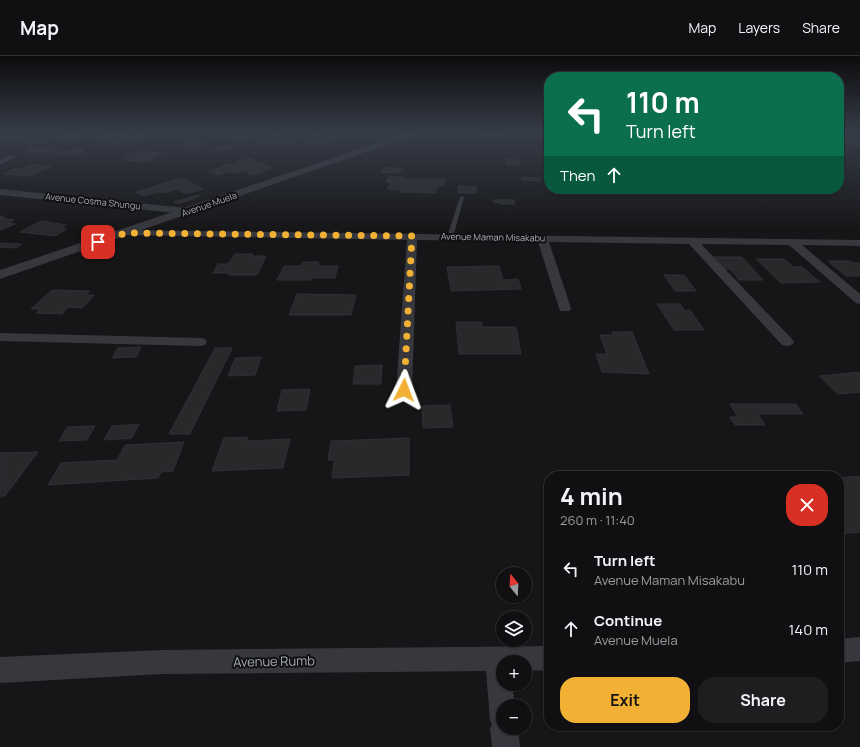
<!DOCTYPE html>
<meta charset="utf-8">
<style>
body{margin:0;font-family:Manrope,sans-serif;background:#1e1e20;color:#f1f3f6;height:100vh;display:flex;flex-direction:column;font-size:15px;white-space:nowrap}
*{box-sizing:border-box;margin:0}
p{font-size:13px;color:#9c9d9f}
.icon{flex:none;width:22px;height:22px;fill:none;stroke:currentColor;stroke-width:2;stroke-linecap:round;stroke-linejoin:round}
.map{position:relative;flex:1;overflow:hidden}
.panel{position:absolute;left:544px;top:415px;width:300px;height:260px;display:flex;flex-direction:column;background:#101012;border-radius:16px;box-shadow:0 1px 3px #0004,0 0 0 1px #303032}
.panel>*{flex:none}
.banner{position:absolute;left:544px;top:16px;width:300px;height:122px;border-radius:16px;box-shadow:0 1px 3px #0004,0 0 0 1px #303032;background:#0b6e4f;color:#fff;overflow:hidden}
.needle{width:26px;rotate:342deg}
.tools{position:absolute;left:496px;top:511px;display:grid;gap:8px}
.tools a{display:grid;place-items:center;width:36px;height:36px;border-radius:50%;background:#101012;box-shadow:0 1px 3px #0004,0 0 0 1px #303032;font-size:20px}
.pin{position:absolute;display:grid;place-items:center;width:34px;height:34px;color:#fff;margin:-17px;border-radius:8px;box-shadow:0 2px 6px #0006}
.me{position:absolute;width:44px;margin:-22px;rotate:3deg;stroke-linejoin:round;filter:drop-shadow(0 0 3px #0008)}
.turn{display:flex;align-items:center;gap:14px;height:84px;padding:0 16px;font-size:18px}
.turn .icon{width:52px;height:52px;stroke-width:2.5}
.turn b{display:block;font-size:28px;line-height:34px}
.then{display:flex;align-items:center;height:38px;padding:0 16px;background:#0003;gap:8px;font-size:15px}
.round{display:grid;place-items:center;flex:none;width:42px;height:42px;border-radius:16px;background:#1e1e20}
.head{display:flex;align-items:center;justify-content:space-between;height:68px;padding:0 16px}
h1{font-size:24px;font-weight:700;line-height:30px}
.cta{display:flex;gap:8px;margin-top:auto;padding:8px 16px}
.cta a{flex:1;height:46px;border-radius:16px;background:#f2b134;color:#111;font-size:16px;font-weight:700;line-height:46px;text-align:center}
.cta a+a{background:#1e1e20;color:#f1f3f6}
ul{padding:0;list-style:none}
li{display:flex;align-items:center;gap:12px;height:60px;padding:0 16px}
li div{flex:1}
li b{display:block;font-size:15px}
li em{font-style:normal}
header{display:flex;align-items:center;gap:24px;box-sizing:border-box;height:56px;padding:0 20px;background:#101012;border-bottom:1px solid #303032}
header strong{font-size:19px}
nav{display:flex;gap:22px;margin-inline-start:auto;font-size:14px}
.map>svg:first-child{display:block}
.building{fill:#29292c;stroke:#303034}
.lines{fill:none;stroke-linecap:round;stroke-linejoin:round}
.service{fill:#37383d;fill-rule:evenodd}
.minor{fill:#37383d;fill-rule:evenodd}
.tertiary{fill:#37383d;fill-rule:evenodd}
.route{stroke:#f2b134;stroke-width:7;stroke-dasharray:0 12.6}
.labels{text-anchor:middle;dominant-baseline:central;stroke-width:4;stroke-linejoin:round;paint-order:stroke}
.far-street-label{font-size:9px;fill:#a8adb8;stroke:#111113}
.near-street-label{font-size:13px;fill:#a8adb8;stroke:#111113}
</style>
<header>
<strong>Map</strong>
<nav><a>Map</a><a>Layers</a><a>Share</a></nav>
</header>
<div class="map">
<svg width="860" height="691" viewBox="0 0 860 691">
<rect width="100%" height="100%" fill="#161618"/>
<g class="building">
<path d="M69 77H86L76 84 57 83Z"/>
<path d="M482 77H506V80L482 79Z"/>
<path d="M103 78H131L121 84 95 82Z"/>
<path d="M312 79 334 80 332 82H336L333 86 327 85 326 87H303Z"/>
<path d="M238 80H249L244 85 232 84Z"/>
<path d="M279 80H291L286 84 295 85 288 90 267 88Z"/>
<path d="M6 81H26L19 84 6 85 8 84H5L7 83H4Z"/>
<path d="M32 83H52L45 87 27 86Z"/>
<path d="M189 86 201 87 200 88H207L201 92 182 91Z"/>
<path d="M107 87H125L121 90 103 89Z"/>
<path d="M220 89 236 90 231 94H214Z"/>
<path d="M31 92H56L48 96H27L31 94H26Z"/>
<path d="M74 93H84L75 95H85L78 99 54 98 61 95H70Z"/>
<path d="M138 95 163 97 147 106 121 104Z"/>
<path d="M249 102 273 112 253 119 243 114 234 117 231 115 217 119 209 115 230 108 233 109 240 107 237 106Z"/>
<path d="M506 103 519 104V109L506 108Z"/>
<path d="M33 109 52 110 31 120 3 118 14 113 25 112Z"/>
<path d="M385 111 402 113 398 117 381 116Z"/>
<path d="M389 120 402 121 401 123H445L443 130H437L435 137 400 136 401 134 387 133 391 126H386Z"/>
<path d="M522 121 540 122V125L522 124Z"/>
<path d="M181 122 203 133 186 138 177 133 163 137 160 136 154 137 143 140 136 136Z"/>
<path d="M459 130 476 131V137H458Z"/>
<path d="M594 133H614L615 136 594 135Z"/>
<path d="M198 139 201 140 177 148 174 146Z"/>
<path d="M493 144H514L515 148H501V146L494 147Z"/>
<path d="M0 160 4 161 1 162 14 164 8 167 15 168 0 174Z"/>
<path d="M41 165 66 169 60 172 67 173 55 180 20 176Z"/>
<path d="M0 187 22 188 16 192 0 191Z"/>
<path d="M235 198H253L251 200H266L257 219H229L230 217H213L218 208H228Z"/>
<path d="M713 201H742L763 224H739L730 213H722Z"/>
<path d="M756 203H784L793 211H802L820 226 781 227Z"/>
<path d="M828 205H850L853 207H860V220H846Z"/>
<path d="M303 206H319L318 210H338L335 222H312L311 224H277L284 210H301Z"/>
<path d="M499 210 503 224 518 223 521 233 451 235 447 211Z"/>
<path d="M664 219H684L696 235H675Z"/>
<path d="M52 234 90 235 86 239H94L82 252 68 251 62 258 36 257 40 253H31Z"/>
<path d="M297 238 356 239 351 259H289Z"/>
<path d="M657 248H680L685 255 690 254 704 274H674Z"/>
<path d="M456 266H482V271H516L521 298H459Z"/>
<path d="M612 276H632L649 318 602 316 596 298H607L600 279H613Z"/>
<path d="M141 291 136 301 112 302 118 292Z"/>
<path d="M215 292H232L190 378H169Z"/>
<path d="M261 301 255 319 228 320 235 302Z"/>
<path d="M382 309 381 328H353L355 310Z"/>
<path d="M860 316V336L838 338 819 320Z"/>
<path d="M310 333 306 354 277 355 282 334Z"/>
<path d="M730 348H796L803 358H758L765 369H735L730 361H738Z"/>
<path d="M450 349 453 371 423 372 422 350Z"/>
<path d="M139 368 132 382 104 384 112 370Z"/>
<path d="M95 370 87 384 59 385 67 371Z"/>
<path d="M248 381 247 385 290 383 283 412 212 415 224 382Z"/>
<path d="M409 382V419L332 422 334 404H328L331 385Z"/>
<path d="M184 386 173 415 161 416 158 422 48 429 61 407 117 404 125 389Z"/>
<path d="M38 396 5 440H0V397Z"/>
<path d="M860 420V476L839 478V422Z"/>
</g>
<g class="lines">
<g class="service">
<path d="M274 77H278L263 88H261V86Z"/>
<path d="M462 140 464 141 453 181 448 182 447 181 460 141Z"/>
</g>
<g class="minor">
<path d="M39 77H47L42 80Z"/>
<path d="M139 77H148L136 86H130V82Z"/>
<path d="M839 84 860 86V90L839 88Z"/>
<path d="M8 99H14L15 101 0 109V104Z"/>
<path d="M0 133 186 152 191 155 186 158 0 139Z"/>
<path d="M126 174 860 184V190L802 189 860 238V248L856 247 789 189 701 188 792 283 794 286 792 289 787 290 782 289 689 188 549 186 571 252 570 255H560L559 252 538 186 417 184 412 334 410 338 404 339 398 338 396 334 407 184 122 179 121 177 122 175Z"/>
<path d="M0 277 200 282 205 283 207 286 205 289 200 290 0 285Z"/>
<path d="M860 581V605L839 607V583Z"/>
<path d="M549 590V614L525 615V606H503V628H512L515 650H503V672H518L520 691H492L490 672 492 669 490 664 486 615 162 618 0 627V601L162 594Z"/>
</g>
<path class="tertiary" d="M407 77H421L0 223V214Z"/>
</g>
<linearGradient id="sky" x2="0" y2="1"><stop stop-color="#0c0c0d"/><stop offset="0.44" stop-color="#363c48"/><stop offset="1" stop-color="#363c48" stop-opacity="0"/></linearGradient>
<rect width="860" height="174" fill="url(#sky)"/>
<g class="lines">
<path class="route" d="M98 186 126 177 412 180 404 334"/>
</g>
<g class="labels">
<g class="far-street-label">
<text transform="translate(93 145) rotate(6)">Avenue Cosma Shungu</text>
<text transform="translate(209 148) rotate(-19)">Avenue Muela</text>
<text transform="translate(493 181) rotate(1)">Avenue Maman Misakabu</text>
</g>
<g class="near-street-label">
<text transform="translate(274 605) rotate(-1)">Avenue Rumb</text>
</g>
</g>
</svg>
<div class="tools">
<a><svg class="needle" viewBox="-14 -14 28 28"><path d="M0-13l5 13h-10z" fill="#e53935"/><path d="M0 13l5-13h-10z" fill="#9c9d9f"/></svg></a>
<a><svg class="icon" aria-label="layers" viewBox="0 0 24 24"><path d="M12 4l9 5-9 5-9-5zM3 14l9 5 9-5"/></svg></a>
<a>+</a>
<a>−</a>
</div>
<div class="pin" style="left:98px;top:186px;background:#d93025"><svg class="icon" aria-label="arrive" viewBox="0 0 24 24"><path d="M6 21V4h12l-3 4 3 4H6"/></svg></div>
<svg class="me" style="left:404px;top:334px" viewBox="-20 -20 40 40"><path d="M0-17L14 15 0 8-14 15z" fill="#f2b134" stroke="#fff" stroke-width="4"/></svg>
<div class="banner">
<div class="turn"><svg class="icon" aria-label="left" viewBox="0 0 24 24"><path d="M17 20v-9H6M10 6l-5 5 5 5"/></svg><div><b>110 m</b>Turn left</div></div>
<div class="then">Then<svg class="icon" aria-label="ahead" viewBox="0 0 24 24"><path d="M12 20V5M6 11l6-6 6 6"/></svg></div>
</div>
<section class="panel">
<div class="head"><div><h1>4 min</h1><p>260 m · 11:40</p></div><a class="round" style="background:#d93025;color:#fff"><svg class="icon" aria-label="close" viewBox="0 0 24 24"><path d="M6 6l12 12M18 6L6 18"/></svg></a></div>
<ul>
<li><svg class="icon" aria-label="left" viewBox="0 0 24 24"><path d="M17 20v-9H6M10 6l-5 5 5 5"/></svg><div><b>Turn left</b><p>Avenue Maman Misakabu</p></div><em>110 m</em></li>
<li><svg class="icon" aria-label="ahead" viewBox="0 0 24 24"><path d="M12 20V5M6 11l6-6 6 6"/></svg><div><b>Continue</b><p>Avenue Muela</p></div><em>140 m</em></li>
</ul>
<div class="cta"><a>Exit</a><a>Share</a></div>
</section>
</div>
